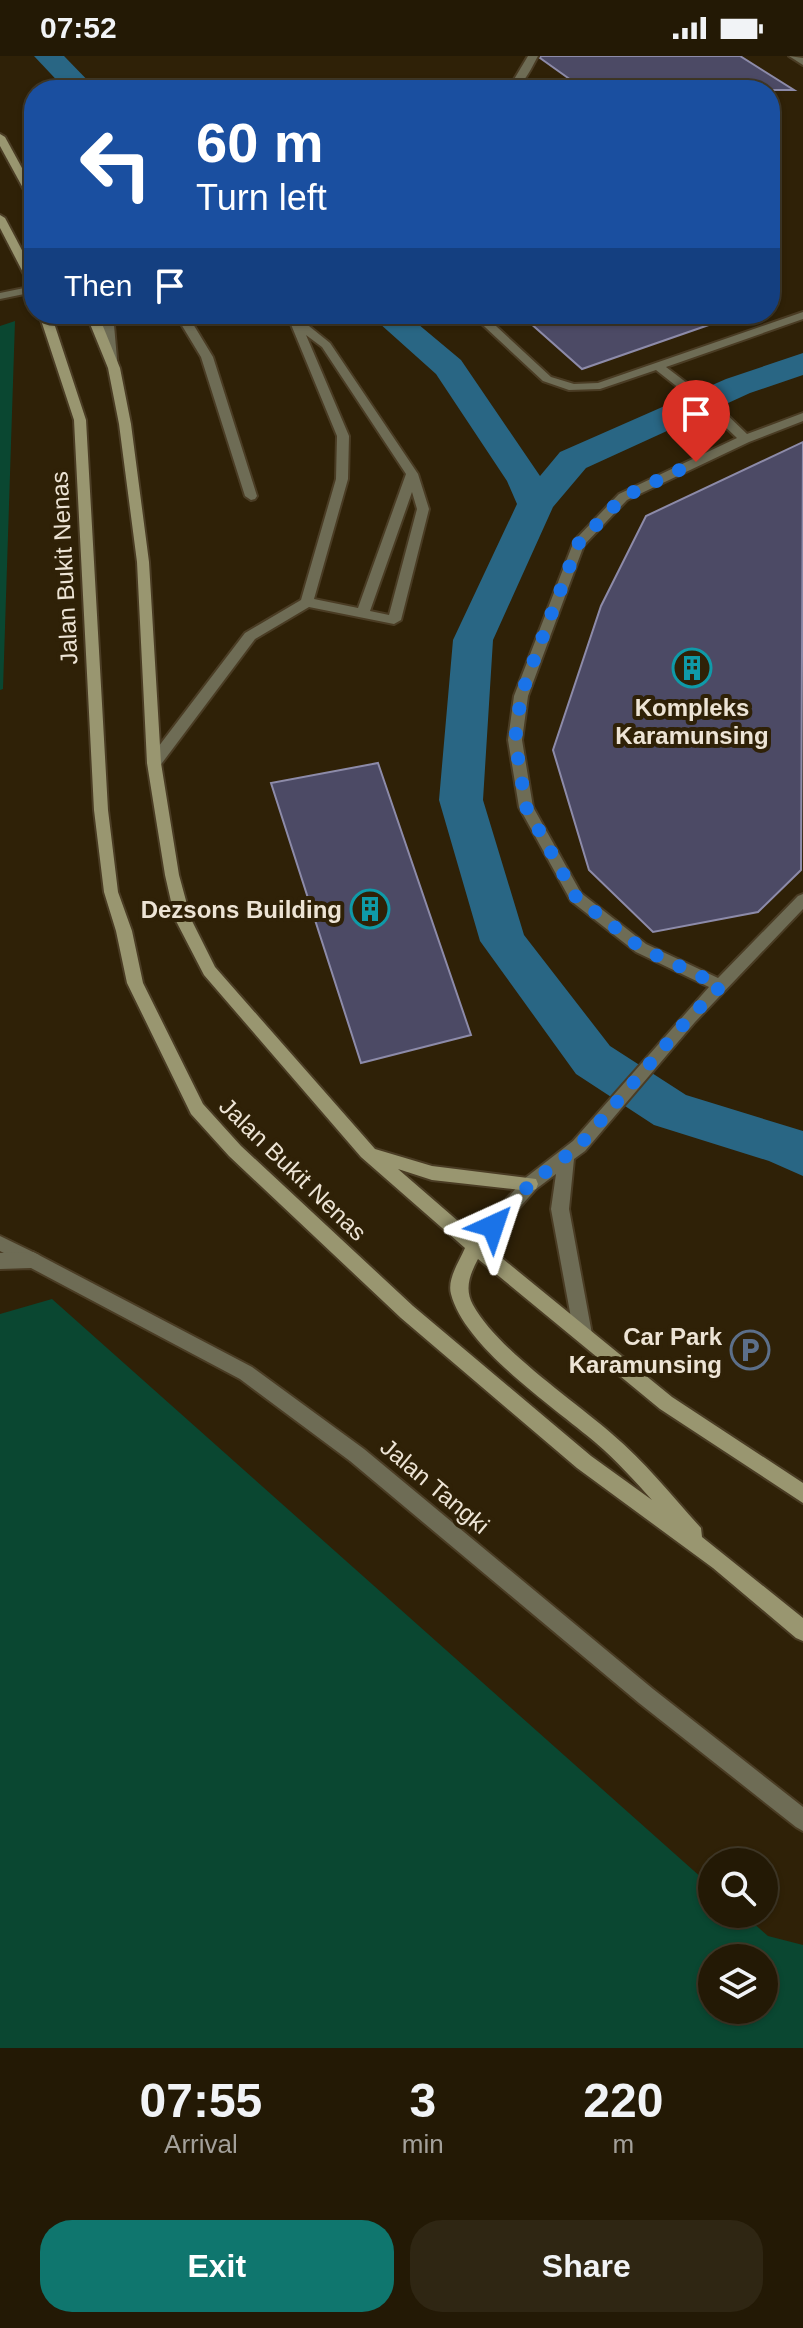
<!DOCTYPE html>
<style>
body{margin:0;font-family:Helvetica,sans-serif;background:#2f2613;color:#f1f3f6;height:100vh;display:flex;flex-direction:column;font-size:30px;white-space:nowrap}
*{box-sizing:border-box;margin:0}
p{font-size:26px;color:#a3a09a}
.icon{flex:none;width:44px;height:44px;fill:none;stroke:currentColor;stroke-width:2;stroke-linecap:round;stroke-linejoin:round}
.map{position:relative;height:1992px;overflow:hidden}
.sheet{display:flex;flex-direction:column;background:#231905;flex:1}
.sheet>*{flex:none}
.top-card{position:absolute;left:24px;top:24px;width:756px;height:244px;border-radius:32px;box-shadow:0 2px 6px #0004,0 0 0 2px #403827;background:#1a4fa0;color:#fff;overflow:hidden}
.fabs{position:absolute;left:698px;top:1792px;display:grid;gap:16px}
.fabs a{display:grid;place-items:center;width:80px;height:80px;border-radius:50%;background:#231905;box-shadow:0 2px 6px #0004,0 0 0 2px #403827;font-size:40px}
.pin{position:absolute;display:grid;place-items:center;width:68px;height:68px;color:#fff;margin:-82px -34px;border-radius:50% 50% 50% 0;rotate:-45deg;box-shadow:0 0 8px #0007}
.pin .icon{rotate:45deg}
.me{position:absolute;width:88px;margin:-44px;rotate:42deg;stroke-linejoin:round;filter:drop-shadow(0 0 6px #0008)}
.turn{display:flex;align-items:center;gap:28px;height:168px;padding:0 40px;font-size:36px}
.turn .icon{width:104px;height:104px;stroke-width:2.5}
.turn b{display:block;font-size:56px;line-height:68px}
.then{display:flex;align-items:center;height:76px;padding:0 40px;background:#0003;gap:16px;font-size:30px}
.eta{display:flex;justify-content:space-evenly;align-items:center;height:136px;text-align:center}
.eta b{font-size:48px;font-weight:700;line-height:56px}
.button{display:flex;gap:16px;margin-top:auto;padding:16px 40px}
.button a{flex:1;height:92px;border-radius:32px;background:#0f766e;color:#fff;font-size:32px;font-weight:700;line-height:92px;text-align:center}
.button a+a{background:#2f2613;color:#f1f3f6}
.status{display:flex;justify-content:space-between;align-items:center;height:56px;padding:0 40px;background:#231905;direction:ltr}
.status svg{height:22px;fill:currentColor}
.map>svg:first-child{display:block}
.green{fill:#0a4731;fill-rule:evenodd}
.lines{fill:none;stroke-linecap:round;stroke-linejoin:round}
.canal{fill:#296684;fill-rule:evenodd}
.building{fill:#4c4a65;stroke:#8d8ba9;stroke-width:2}
.lane-casing{stroke:#4a3c24;stroke-width:4}
.street-casing{stroke:#4a3c24;stroke-width:4}
.secondary-casing{stroke:#4a3c24;stroke-width:4}
.lane{fill:#6e6c55;fill-rule:evenodd}
.street{fill:#6e6c55;fill-rule:evenodd}
.secondary{fill:#999670;fill-rule:evenodd}
.route{stroke:#1a73e8;stroke-width:14;stroke-dasharray:0 25.2}
.labels{text-anchor:middle;dominant-baseline:central;stroke-width:8;stroke-linejoin:round;paint-order:stroke}
.street-label{font-size:24px;fill:#ede4d5;stroke:#2f2107}
.poi-label{font-size:24px;font-weight:bold;fill:#ede4d5;stroke:#2f2107;text-anchor:end}
</style>
<div class="status"><b>07:52</b><svg viewBox="0 0 49 12"><path d="M0 12V9h3v3zM5 12V6h3v6zM10 12V3h3v9zM15 12V0h3v12zM26 1h20v11H26zM47 4h2v5h-2z"/></svg></div>
<div class="map">
<svg width="803" height="1992" viewBox="0 0 803 1992">
<rect width="100%" height="100%" fill="#2f2107"/>
<g class="green">
<path d="M15 265 3 633 0 634V270Z"/>
<path d="M52 1243 712 1831V1858H743L768 1880 803 1889V1992H0V1258ZM712 1902H764V1954H712Z"/>
</g>
<g class="lines">
<g class="canal">
<path d="M34 0H64L97 34H66Z"/>
<path d="M369 258H406L461 304 540 420 560 396 726 323 803 297V319L750 337 586 412 553 451 493 584 483 744 524 879 610 990 686 1039 803 1075V1120L769 1105 654 1069 576 1018 480 885 439 744 453 584 517 448 507 425 436 318Z"/>
</g>
</g>
<g class="building">
<path d="M541 0H740L794 34H585L540 2Z"/>
<path d="M520 258H722L723 264 582 313Z"/>
<path d="M803 386 801 814 758 856 653 876 589 814 553 694 601 550 646 460Z"/>
<path d="M378 707 471 979 361 1007 271 727Z"/>
</g>
<g class="lines">
<defs>
<g id="lane">
<path d="M528 0H538C529 16 523 34 503 34L513 25Z"/>
<path d="M789 0 803 2V9Z"/>
<path d="M803 256V263L666 311 721 353 747 378 803 357V365L749 386 627 444 584 489 528 640 522 684 533 751 581 837 646 888 718 922 798 840 803 838V853L695 966 585 1095 574 1103 569 1153 592 1278 589 1284 583 1286 577 1284 574 1278 551 1153 556 1118 536 1133 481 1195 475 1197 469 1195 466 1190 524 1123 573 1085 709 931 636 896 571 845 519 751 508 684 514 640 574 485 619 438 737 382 713 359 656 314 600 333 569 334 543 325 471 258H483L551 321 574 328 598 327Z"/>
<path d="M101 258H113L118 314 108 312Z"/>
<path d="M175 258H187L213 301 257 440 255 443 251 444 245 440 201 301Z"/>
<path d="M281 258H294L330 287 418 418 429 453 401 564 394 568 309 551 255 583 159 711 154 712 147 707 149 703 245 577 301 544 336 423 337 380 290 266ZM306 279 322 291 406 418 358 552 314 543 348 423 349 380ZM412 436 417 453 389 559 370 555Z"/>
<path d="M0 1180 39 1199 42 1204 39 1209 33 1212 0 1195Z"/>
</g>
<g id="street">
<path d="M34 230V236L0 243V237Z"/>
<path d="M33 1196 252 1311 364 1393 653 1633 803 1751V1775L796 1771 639 1647 350 1405 240 1323 31 1212 0 1213V1197Z"/>
</g>
<g id="secondary">
<path d="M0 78 5 81 34 134V146L29 143 0 90Z"/>
<path d="M0 159 5 162 34 217V231L29 228 0 172Z"/>
<path d="M39 258H51L86 364 108 754 118 836 132 875 143 927 203 1048 241 1090 413 1250 591 1400 652 1444C634 1424 616 1404 596 1387 554 1351 465 1292 451 1238 447 1223 459 1206 465 1192L361 1101 204 919 175 863 165 819 147 707 137 506 119 368 108 312 86 258H98L120 312 131 368 149 506 161 707 179 819 191 863 215 911 375 1093 432 1110 536 1123 538 1128 536 1133 530 1135 432 1124 398 1113 481 1185 672 1341 803 1427V1447L660 1353 478 1203C470 1218 464 1233 473 1249 498 1294 572 1343 612 1378 645 1406 672 1440 701 1472L702 1481 803 1562V1585L796 1582 713 1512 577 1412 401 1262 229 1100 191 1058 127 927 116 875 104 836 94 754 74 364Z"/>
</g>
</defs>
<use href="#lane" class="lane-casing"/>
<use href="#street" class="street-casing"/>
<use href="#secondary" class="secondary-casing"/>
<use href="#lane" class="lane"/>
<use href="#street" class="street"/>
<use href="#secondary" class="secondary"/>
</g>
<g class="lines">
<path class="route" d="M493 1170 530 1128 579 1090 689 962 721 930 641 892 576 841 526 751 515 684 521 640 529 617 578 488 623 441 696 406"/>
</g>
<defs>
<symbol id="building-ring" viewBox="-11 -11 22 22"><circle r="9.5" fill="#2f2107" stroke="#0f9aa8" stroke-width="1.5"/><path d="M-4-6H4V6H1V3H-1V6H-4ZM-2.5-4.3h1.7v1.8h-1.7ZM.8-4.3h1.7v1.8H.8ZM-2.5-1h1.7V.8h-1.7ZM.8-1h1.7V.8H.8Z" fill="#0f9aa8"/></symbol>
<symbol id="parking-ring" viewBox="-11 -11 22 22"><circle r="9.5" fill="#2f2107" stroke="#5c6f8a" stroke-width="1.5"/><path d="M-3.5-5.5H1a3.5 3.5 0 0 1 0 7H-1V5.5H-3.5ZM-1-3.4V-.6H.8a1.4 1.4 0 0 0 0-2.8Z" fill="#5c6f8a"/></symbol>
</defs>
<g fill-rule="evenodd">
<use href="#building-ring" x="670" y="590" width="44" height="44"/>
<use href="#building-ring" x="348" y="831" width="44" height="44"/>
<use href="#parking-ring" x="728" y="1272" width="44" height="44"/>
</g>
<g class="labels">
<g class="street-label">
<text transform="translate(64 512) rotate(-93)">Jalan Bukit Nenas</text>
<text transform="translate(293 1113) rotate(44)">Jalan Bukit Nenas</text>
<text transform="translate(435 1430) rotate(40)">Jalan Tangki</text>
</g>
<g class="poi-label">
<text x="692" y="651" text-anchor="middle">Kompleks<tspan x="692" dy="28">Karamunsing</tspan></text>
<text x="342" y="853">Dezsons Building</text>
<text x="722" y="1280">Car Park<tspan x="722" dy="28">Karamunsing</tspan></text>
</g>
</g>
</svg>
<div class="fabs">
<a><svg class="icon" aria-label="search" viewBox="0 0 24 24"><circle cx="10" cy="10" r="6"/><path d="M15 15l6 6"/></svg></a>
<a><svg class="icon" aria-label="layers" viewBox="0 0 24 24"><path d="M12 4l9 5-9 5-9-5zM3 14l9 5 9-5"/></svg></a>
</div>
<div class="pin" style="left:696px;top:406px;background:#d93025"><svg class="icon" aria-label="arrive" viewBox="0 0 24 24"><path d="M6 21V4h12l-3 4 3 4H6"/></svg></div>
<svg class="me" style="left:493px;top:1170px" viewBox="-20 -20 40 40"><path d="M0-17L14 15 0 8-14 15z" fill="#1a73e8" stroke="#fff" stroke-width="4"/></svg>
<div class="top-card">
<div class="turn"><svg class="icon" aria-label="left" viewBox="0 0 24 24"><path d="M17 20v-9H6M10 6l-5 5 5 5"/></svg><div><b>60 m</b>Turn left</div></div>
<div class="then">Then<svg class="icon" aria-label="arrive" viewBox="0 0 24 24"><path d="M6 21V4h12l-3 4 3 4H6"/></svg></div>
</div>
</div>
<section class="sheet">
<div class="eta">
<div><b>07:55</b><p>Arrival</p></div>
<div><b>3</b><p>min</p></div>
<div><b>220</b><p>m</p></div>
</div>
<div class="button"><a>Exit</a><a>Share</a></div>
</section>
